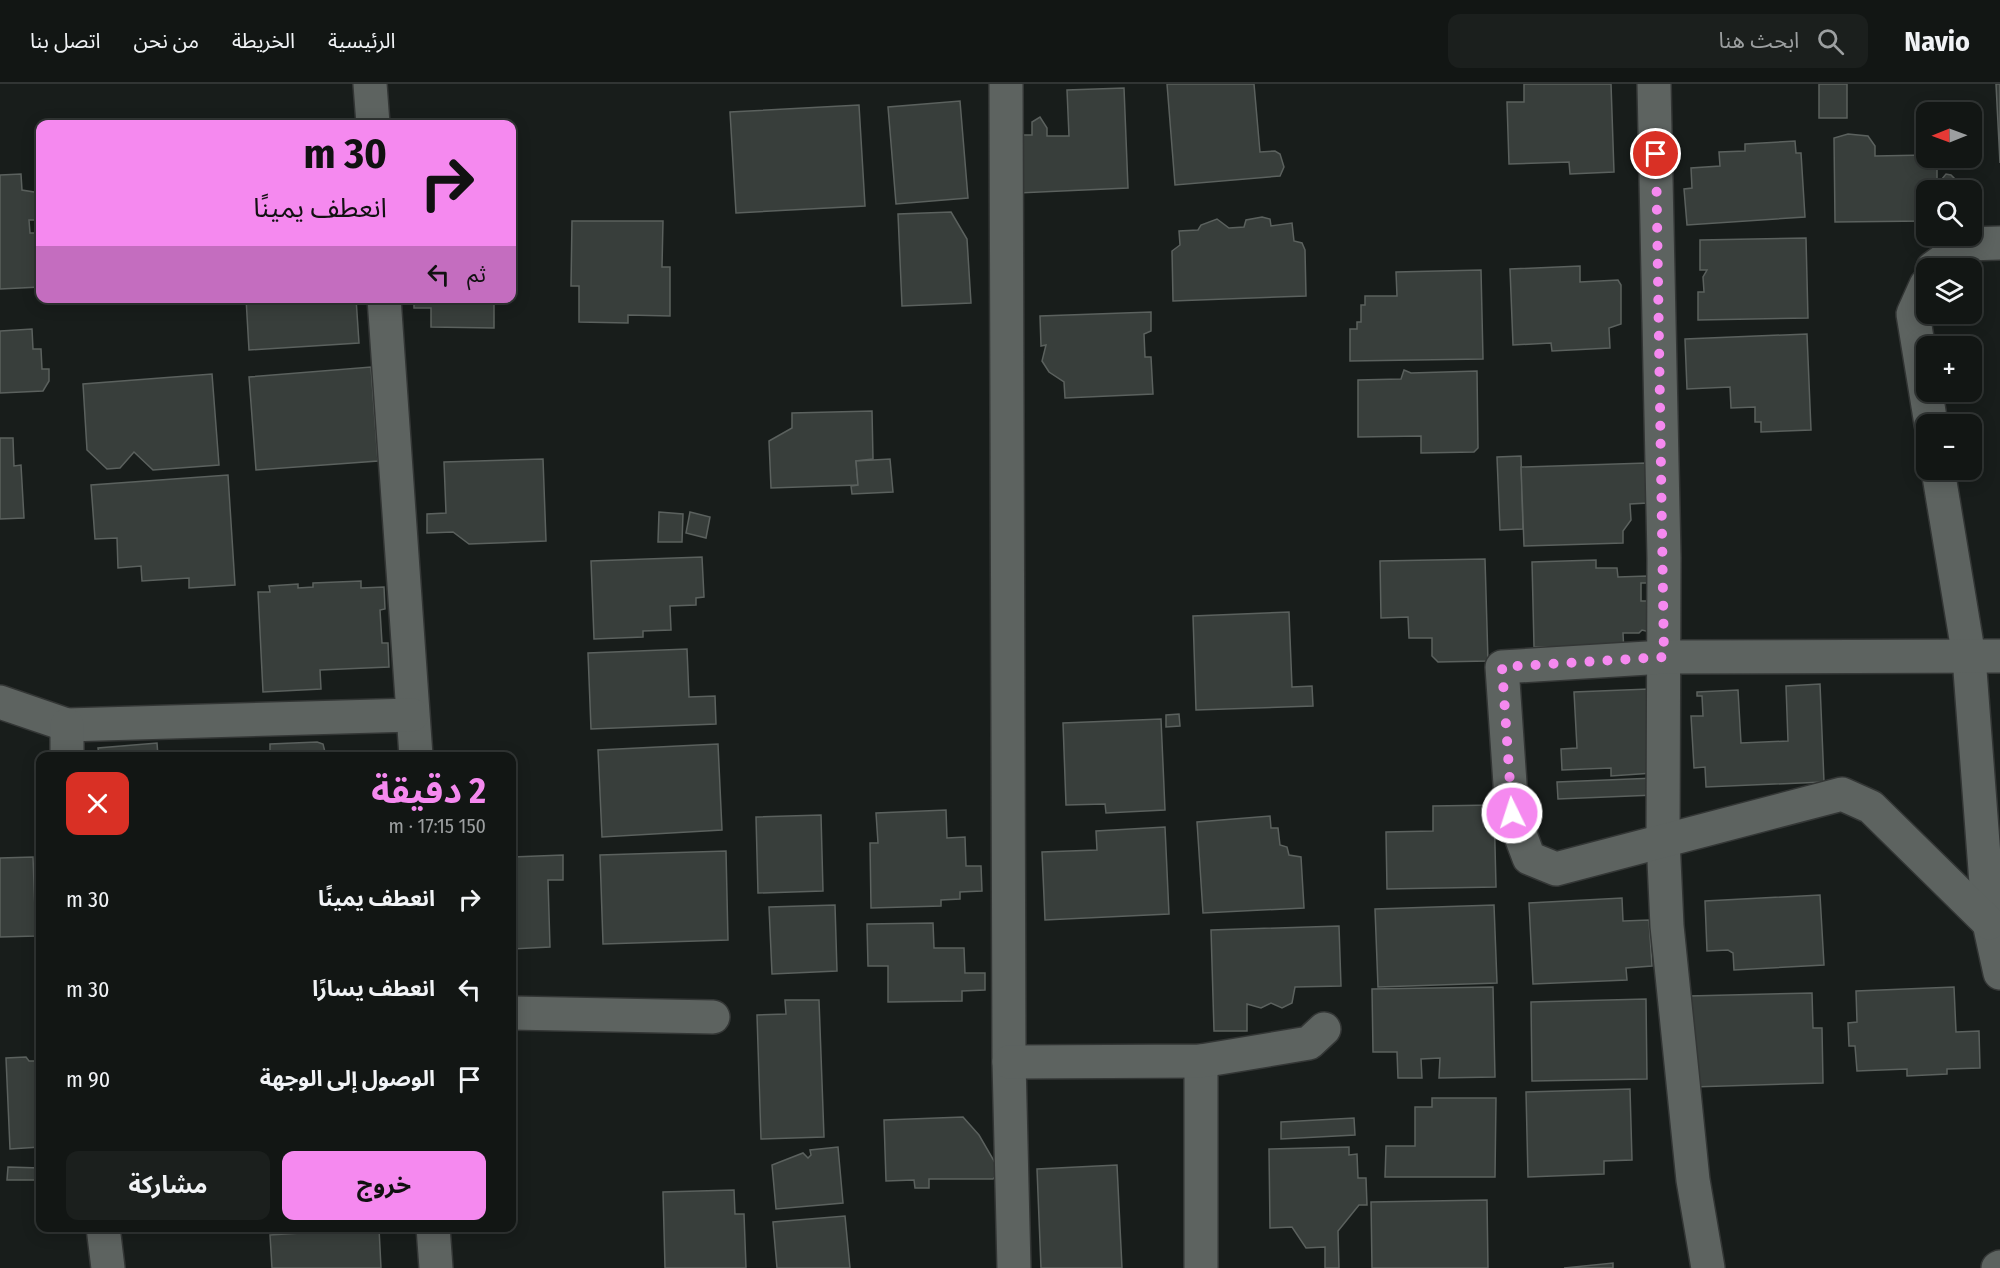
<!DOCTYPE html>
<html lang="ar">
<meta charset="utf-8">
<style>
body{margin:0;font-family:"Fira Sans Condensed","Noto Sans Arabic",sans-serif;background:#1b1f1d;color:#f1f3f6;direction:rtl;height:100vh;display:flex;flex-direction:column;font-size:22px;white-space:nowrap}
*{box-sizing:border-box;margin:0}
p{font-size:20px;color:#9c9fa0}
.icon{flex:none;width:33px;height:33px;fill:none;stroke:currentColor;stroke-width:2;stroke-linecap:round;stroke-linejoin:round}
.map{position:relative;flex:1;overflow:hidden;direction:ltr}
.drawer{position:absolute;left:36px;top:668px;width:480px;height:480px;display:flex;flex-direction:column;background:#121614;border-radius:12px;box-shadow:0 3px 15px #0003,0 0 0 2px #313534;direction:rtl}
.drawer>*{flex:none}
.top-card{position:absolute;left:36px;top:36px;width:480px;height:183px;border-radius:12px;box-shadow:0 3px 15px #0003,0 0 0 2px #313534;direction:rtl;background:#f589ef;color:#111;overflow:hidden}
.needle{width:39px;rotate:269deg}
.tools{position:absolute;left:1916px;top:18px;display:grid;gap:12px}
.tools a{display:grid;place-items:center;width:66px;height:66px;border-radius:12px;background:#121614;box-shadow:0 3px 15px #0003,0 0 0 2px #313534;font-size:30px}
.pin{position:absolute;display:grid;place-items:center;width:51px;height:51px;color:#fff;margin:-26px;border:3px solid #fff;border-radius:50%;box-shadow:0 2px 6px #0007}
.me{position:absolute;width:66px;margin:-33px;rotate:356deg;stroke-linejoin:round;filter:drop-shadow(0 0 4px #0008)}
.turn{display:flex;align-items:center;gap:21px;height:126px;padding:0 30px;font-size:27px}
.turn .icon{width:78px;height:78px;stroke-width:2.5}
.turn b{display:block;font-size:42px;line-height:51px}
.then{display:flex;align-items:center;height:57px;padding:0 30px;background:#0003;gap:12px;font-size:22px}
.round{display:grid;place-items:center;flex:none;width:63px;height:63px;border-radius:12px;background:#1b1f1d}
.head{display:flex;align-items:center;justify-content:space-between;height:102px;padding:0 30px}
h1{font-size:36px;font-weight:700;line-height:45px;color:#f589ef}
.cta{display:flex;gap:12px;margin-top:auto;padding:12px 30px}
.cta a{flex:1;height:69px;border-radius:12px;background:#f589ef;color:#111;font-size:24px;font-weight:700;line-height:69px;text-align:center}
.cta a+a{background:#1b1f1d;color:#f1f3f6}
ul{padding:0;list-style:none}
li{display:flex;align-items:center;gap:18px;height:90px;padding:0 30px}
li div{flex:1}
li b{display:block;font-size:22px}
li em{font-style:normal}
header{display:flex;align-items:center;gap:36px;box-sizing:border-box;height:84px;padding:0 30px;background:#121614;border-bottom:2px solid #313534}
header strong{font-size:28px}
nav{display:flex;gap:33px;margin-inline-start:auto;font-size:21px}
.search{width:420px;height:54px;background:#1b1f1d;display:flex;align-items:center;gap:15px;box-sizing:border-box;padding:0 21px;border-radius:12px;color:#9c9fa0;font-size:22px}
.map>svg:first-child{display:block}
.building{fill:#383e3b;stroke:#5b615e;stroke-width:1.5}
.lines{fill:none;stroke-linecap:round;stroke-linejoin:round}
.minor-casing{stroke:#333635;stroke-width:36}
.minor{stroke:#5d6360;stroke-width:33}
.route{stroke:#f589ef;stroke-width:10;stroke-dasharray:0 18}
</style>
<header>
<strong>Navio</strong>
<div class="search"><svg class="icon" aria-label="search" viewBox="0 0 24 24"><circle cx="10" cy="10" r="6"/><path d="M15 15l6 6"/></svg>ابحث هنا</div>
<nav><a>الرئيسية</a><a>الخريطة</a><a>من نحن</a><a>اتصل بنا</a></nav>
</header>
<div class="map">
<svg width="2000" height="1184" viewBox="0 0 2000 1184">
<rect width="100%" height="100%" fill="#181d1b"/>
<g class="building">
<path d="M1167 0H1254L1260 68 1275 67 1280 70 1284 83 1280 92 1175 101Z"/>
<path d="M1524 0H1611L1614 88 1570 90 1569 78 1509 80 1507 18H1524Z"/>
<rect x="1819" y="0" width="28" height="34"/>
<path d="M1996 0H2000V79Z"/>
<path d="M1124 4 1128 104 1018 109 1015 51H1032V38L1040 33 1047 44V52H1069L1067 6Z"/>
<path d="M960 17 968 114 896 120 888 23Z"/>
<path d="M859 21 865 122 736 129 730 28Z"/>
<path d="M1926 35V60L1920 56 1918 47 1920 39Z"/>
<path d="M1848 50 1868 52 1875 62V72L1926 71V74H1937V101L1946 90 1951 91 1960 100V106H1926V137L1835 138 1834 54Z"/>
<path d="M1795 57 1796 69H1801L1805 133 1687 141 1684 105 1692 104 1691 84 1720 82 1719 68 1745 67V60Z"/>
<path d="M21 90 22 106 40 109V136H29L30 149H38L40 161V203L0 205V91Z"/>
<path d="M951 128 967 155 971 219 902 222 898 130Z"/>
<path d="M1262 133 1270 135 1271 142 1292 139 1294 157 1302 159 1305 166 1306 212 1173 217 1172 167 1180 161 1179 147 1198 146 1201 141 1217 135 1229 144 1244 143 1246 136Z"/>
<path d="M572 137H663L662 183H670V232L628 231V239L579 238V202H571Z"/>
<path d="M1806 154 1808 234 1698 236V208H1704L1703 193 1707 186H1700V156Z"/>
<path d="M1580 182V198L1618 196 1621 201V240L1609 244 1610 264 1552 267 1551 259 1513 261 1510 185Z"/>
<path d="M1481 186 1483 275 1350 277V245H1357V238H1361V221H1365V212H1397L1396 188Z"/>
<path d="M246 214H356L359 259 249 266Z"/>
<path d="M414 214H494V244L431 243V224H414Z"/>
<path d="M1151 228V247L1144 250 1145 273H1151L1153 310 1065 314 1064 298 1049 288 1042 277 1046 261 1041 262 1040 232Z"/>
<path d="M32 245 33 265H41L42 285H49V297L43 307 0 309V247Z"/>
<path d="M1807 250 1811 346 1761 348V338H1755V323L1731 324 1730 303 1687 305 1685 255Z"/>
<path d="M371 283 378 377 256 386 249 293Z"/>
<path d="M1404 286 1411 289 1477 287 1478 364 1474 368 1421 369V352L1358 353V296L1401 295Z"/>
<path d="M212 290 219 381 153 386 134 368 120 384 107 385 87 366 83 300Z"/>
<path d="M872 327 873 375 856 377 858 401 771 404 769 357 792 344V329Z"/>
<path d="M0 354H13L14 382 21 381 24 434 0 435Z"/>
<path d="M1521 372 1523 445 1500 446 1497 373Z"/>
<path d="M543 375 546 457 469 460 453 448 427 449V430L446 429 444 378Z"/>
<path d="M890 375 893 408 852 410 851 402 858 401 856 377Z"/>
<path d="M1646 379 1648 419 1630 420 1631 436 1623 447V459L1524 462 1521 383Z"/>
<path d="M228 391 235 501 189 504V494L142 497 141 482 118 484 117 454 95 455 91 401Z"/>
<path d="M659 428 683 430 682 458H658Z"/>
<path d="M690 428 710 433 706 454 686 449Z"/>
<path d="M702 473 704 513 696 514V521L670 522 671 546 643 547V553L594 555 591 477Z"/>
<path d="M1485 475 1488 577 1438 578 1432 572V554H1409L1408 533 1381 534 1380 477Z"/>
<path d="M1596 476V484H1617L1618 493 1647 492 1648 499H1641V517H1652L1650 548 1642 546 1639 549H1623L1624 569 1552 571V563H1534L1532 478Z"/>
<path d="M361 497V504L384 503 385 525 380 526 382 559H388L389 583 320 586 321 605 263 608 258 508H270L269 502 298 500V504L313 503V499Z"/>
<path d="M1289 528 1292 603 1312 602 1313 622 1196 626 1193 532Z"/>
<path d="M687 565 689 613 715 612 716 640 591 645 588 569Z"/>
<path d="M1820 600 1824 698 1706 703 1705 683 1694 684 1691 632H1703L1702 612H1697V608L1738 606 1741 659 1788 657 1786 602Z"/>
<path d="M1649 605 1653 689 1611 692V684L1562 686 1561 665 1577 664 1574 608Z"/>
<path d="M1179 630 1180 642 1166 643V631Z"/>
<path d="M1161 635 1165 726 1106 729 1105 720 1066 721 1063 639Z"/>
<path d="M317 658 323 660 326 672H270V660Z"/>
<path d="M157 659 158 672H99L98 664Z"/>
<path d="M718 660 722 746 602 753 598 666Z"/>
<path d="M1655 694V711L1558 715 1557 698Z"/>
<path d="M1494 721 1496 803 1387 805 1386 748 1433 747V722Z"/>
<path d="M946 726 947 754 965 753 966 782H981L982 807 960 808V815L941 816V822L871 824 870 759H878L876 729Z"/>
<path d="M821 731 823 807 758 809 756 733Z"/>
<path d="M1270 732 1271 744H1278L1280 761 1287 763 1289 771 1301 773 1304 824 1203 829 1197 738Z"/>
<path d="M1165 743 1169 830 1045 836 1042 768 1097 766 1096 747Z"/>
<path d="M726 767 728 856 603 860 600 771Z"/>
<path d="M563 771V796H548L550 863 512 865V773Z"/>
<path d="M33 773 36 852 0 853V774Z"/>
<path d="M1820 811 1824 881 1734 886 1733 869 1728 866 1707 867 1705 817Z"/>
<path d="M1622 814 1623 837 1649 836 1652 882 1626 884 1627 896 1533 900 1529 819Z"/>
<path d="M835 821 837 887 772 890 769 823Z"/>
<path d="M1494 821 1497 899 1378 903 1375 825Z"/>
<path d="M933 839 934 864H964L965 889H985V906L962 907V917L888 918V882H868L867 840Z"/>
<path d="M1339 842 1341 902 1295 903 1292 919 1282 924 1271 919 1261 924 1247 920V947H1214L1211 846Z"/>
<path d="M1493 903 1495 993 1439 994 1440 974 1421 975 1422 994H1398L1397 968H1373L1372 905Z"/>
<path d="M1954 903 1956 948 1979 947 1980 984 1947 985V990L1907 992V985L1857 987 1855 962H1849L1848 939 1857 938 1856 907Z"/>
<path d="M1812 909 1813 944H1822L1823 999 1692 1003 1689 912Z"/>
<path d="M1646 915 1647 995 1532 997 1531 918Z"/>
<path d="M785 916H819L824 1053 761 1055 757 931 786 930Z"/>
<path d="M26 973 29 977H40V1063L10 1065 6 974Z"/>
<path d="M1630 1005 1632 1076 1604 1077V1090L1528 1093 1526 1008Z"/>
<path d="M1432 1014H1496L1495 1093H1385L1386 1062H1415V1023H1432Z"/>
<path d="M963 1033 979 1051 997 1082 998 1090 993 1095H929V1104H915L914 1096 886 1097 884 1036Z"/>
<path d="M1354 1034 1355 1051 1281 1055V1038Z"/>
<path d="M838 1063 843 1119 776 1125 772 1081 803 1069 808 1074 811 1071 810 1066Z"/>
<path d="M1349 1063V1071L1357 1070 1358 1094H1366L1367 1121H1359L1338 1147 1339 1184H1325V1163L1306 1164 1292 1143 1270 1144 1269 1065Z"/>
<path d="M1117 1081 1122 1184H1041L1037 1085Z"/>
<path d="M8 1083 40 1084V1096H7Z"/>
<path d="M734 1106 735 1130H744L746 1184H665L663 1108Z"/>
<path d="M1487 1116 1488 1184H1372L1371 1118Z"/>
<path d="M845 1132 850 1184H777L773 1138Z"/>
<path d="M379 1144 381 1184H272L270 1151Z"/>
<path d="M1613 1179V1184H1564Z"/>
</g>
<g class="lines">
<defs>
<g id="minor">
<path d="M370 0 373 40"/>
<path d="M1006 0 1009 978 1014 1184"/>
<path d="M1654 0 1664 474 1663 755 1667 842 1693 1096 1708 1184"/>
<path d="M1933 184 1966 160 2000 159"/>
<path d="M1926 201 1913 230 1931 340"/>
<path d="M384 214 416 672"/>
<path d="M1938 386 1969 573 1989 839 2000 889"/>
<path d="M0 618 67 641 412 631"/>
<path d="M67 641V672"/>
<path d="M1989 839 1871 723 1842 710 1556 785 1529 774 1512 729 1502 583 1664 573 2000 572"/>
<path d="M512 929 713 933"/>
<path d="M1201 977V1184"/>
<path d="M1009 978 1201 977 1309 959 1324 945"/>
<path d="M103 1143 108 1184"/>
<path d="M433 1143 436 1184"/>
<path d="M1998 1184 2000 1183"/>
</g>
</defs>
<use href="#minor" class="minor-casing"/>
<use href="#minor" class="minor"/>
</g>
<g class="lines">
<path class="route" d="M1512 729 1502 583 1664 573 1656 70"/>
</g>
</svg>
<div class="tools">
<a><svg class="needle" viewBox="-14 -14 28 28"><path d="M0-13l5 13h-10z" fill="#e53935"/><path d="M0 13l5-13h-10z" fill="#9c9fa0"/></svg></a>
<a><svg class="icon" aria-label="search" viewBox="0 0 24 24"><circle cx="10" cy="10" r="6"/><path d="M15 15l6 6"/></svg></a>
<a><svg class="icon" aria-label="layers" viewBox="0 0 24 24"><path d="M12 4l9 5-9 5-9-5zM3 14l9 5 9-5"/></svg></a>
<a>+</a>
<a>−</a>
</div>
<div class="pin" style="left:1656px;top:70px;background:#d93025"><svg class="icon" aria-label="arrive" viewBox="0 0 24 24"><path d="M6 21V4h12l-3 4 3 4H6"/></svg></div>
<svg class="me" style="left:1512px;top:729px" viewBox="-20 -20 40 40"><circle r="17" fill="#f589ef" stroke="#fff" stroke-width="3"/><path d="M0-11L8 9 0 5-8 9z" fill="#fff"/></svg>
<div class="top-card">
<div class="turn"><svg class="icon" aria-label="right" viewBox="0 0 24 24"><path d="M7 20v-9h11M14 6l5 5-5 5"/></svg><div><b>30 m</b>انعطف يمينًا</div></div>
<div class="then">ثم<svg class="icon" aria-label="left" viewBox="0 0 24 24"><path d="M17 20v-9H6M10 6l-5 5 5 5"/></svg></div>
</div>
<section class="drawer">
<div class="head"><div><h1>2 دقيقة</h1><p>150 m · 17:15</p></div><a class="round" style="background:#d93025;color:#fff"><svg class="icon" aria-label="close" viewBox="0 0 24 24"><path d="M6 6l12 12M18 6L6 18"/></svg></a></div>
<ul>
<li><svg class="icon" aria-label="right" viewBox="0 0 24 24"><path d="M7 20v-9h11M14 6l5 5-5 5"/></svg><div><b>انعطف يمينًا</b></div><em>30 m</em></li>
<li><svg class="icon" aria-label="left" viewBox="0 0 24 24"><path d="M17 20v-9H6M10 6l-5 5 5 5"/></svg><div><b>انعطف يسارًا</b></div><em>30 m</em></li>
<li><svg class="icon" aria-label="arrive" viewBox="0 0 24 24"><path d="M6 21V4h12l-3 4 3 4H6"/></svg><div><b>الوصول إلى الوجهة</b></div><em>90 m</em></li>
</ul>
<div class="cta"><a>خروج</a><a>مشاركة</a></div>
</section>
</div>
